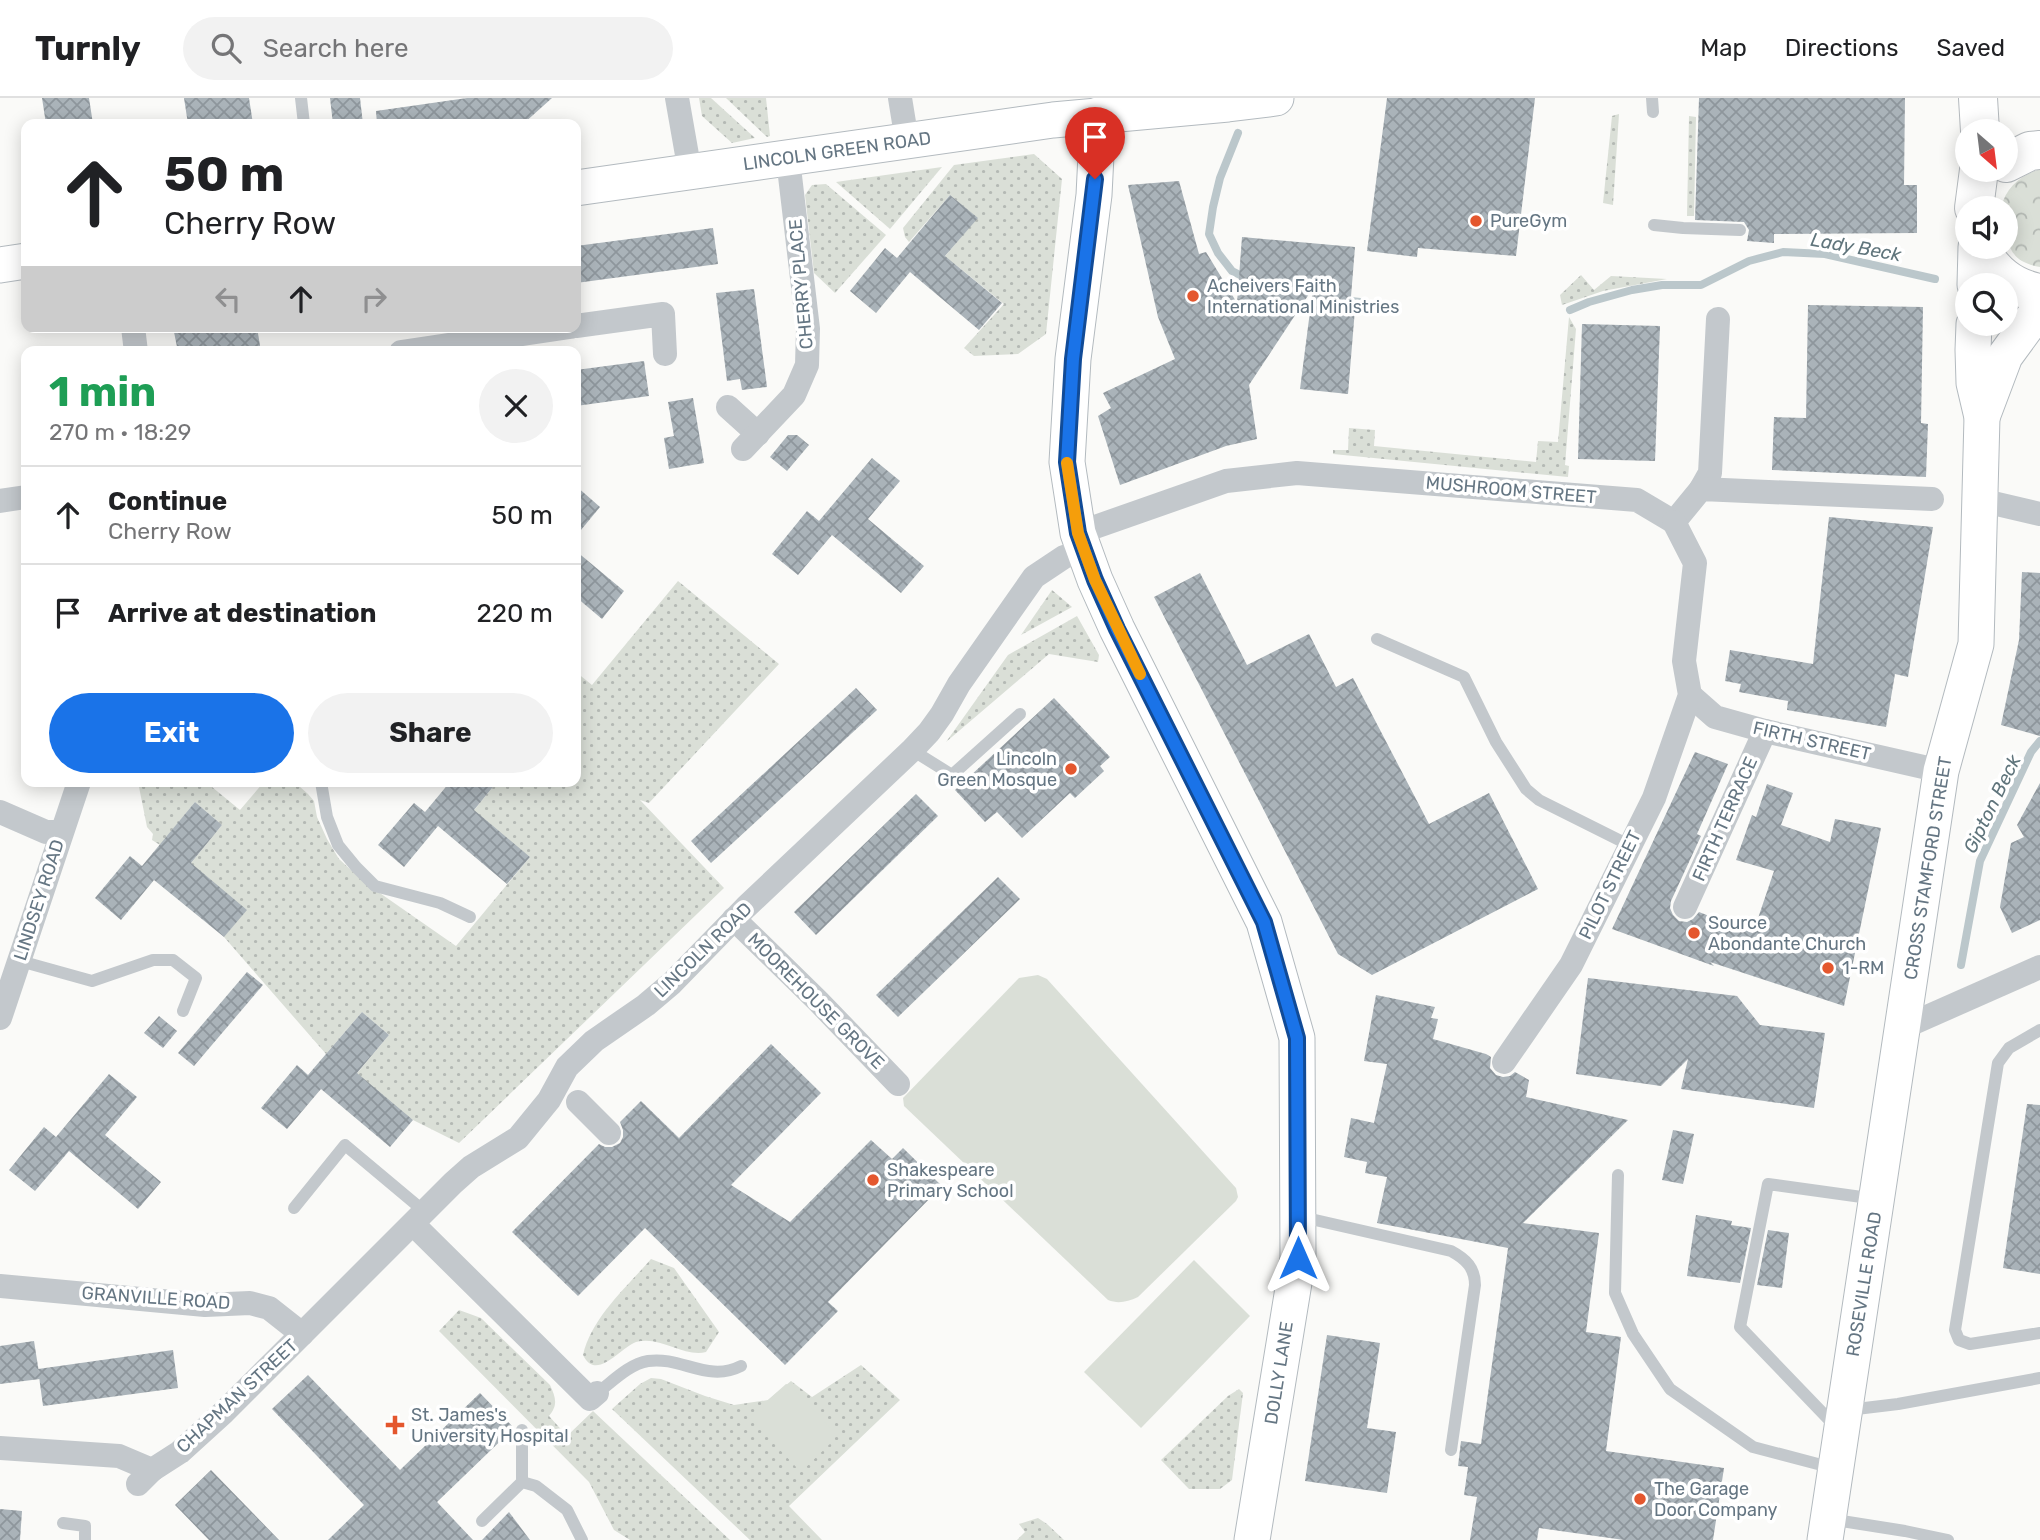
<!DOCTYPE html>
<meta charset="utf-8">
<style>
body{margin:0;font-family:Rubik,sans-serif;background:#f2f2f2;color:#202124;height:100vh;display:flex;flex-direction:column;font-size:26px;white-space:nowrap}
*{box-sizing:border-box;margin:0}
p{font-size:23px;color:#757577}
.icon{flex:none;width:38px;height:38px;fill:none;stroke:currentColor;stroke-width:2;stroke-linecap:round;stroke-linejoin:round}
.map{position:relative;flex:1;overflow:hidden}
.panel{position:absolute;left:21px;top:248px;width:560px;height:441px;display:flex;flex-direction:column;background:#fff;border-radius:14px;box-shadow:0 4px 18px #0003}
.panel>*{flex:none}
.hud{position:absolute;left:21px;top:21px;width:560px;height:214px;border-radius:14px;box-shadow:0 4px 18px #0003;background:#fff;color:#202124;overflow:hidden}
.needle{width:46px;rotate:152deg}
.controls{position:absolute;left:1955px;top:21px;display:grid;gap:14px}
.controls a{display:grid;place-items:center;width:63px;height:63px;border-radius:50%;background:#fff;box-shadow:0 4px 18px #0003;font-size:35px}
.pin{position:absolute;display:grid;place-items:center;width:60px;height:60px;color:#fff;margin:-72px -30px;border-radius:50% 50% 50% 0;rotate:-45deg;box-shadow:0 0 7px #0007}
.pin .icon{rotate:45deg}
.me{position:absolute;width:77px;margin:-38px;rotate:0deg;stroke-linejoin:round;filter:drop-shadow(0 0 5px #0008)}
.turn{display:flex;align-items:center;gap:24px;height:147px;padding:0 28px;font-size:32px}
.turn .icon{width:91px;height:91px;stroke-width:2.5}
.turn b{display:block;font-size:49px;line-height:60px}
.lanes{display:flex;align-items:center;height:66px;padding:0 28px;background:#0003;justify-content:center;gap:35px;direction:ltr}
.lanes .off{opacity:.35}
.round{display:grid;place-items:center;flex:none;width:74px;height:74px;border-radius:37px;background:#f2f2f2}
.headline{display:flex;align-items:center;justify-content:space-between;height:119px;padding:0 28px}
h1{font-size:42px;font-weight:700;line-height:52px;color:#1e9e55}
.button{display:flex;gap:14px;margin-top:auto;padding:14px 28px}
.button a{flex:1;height:80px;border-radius:42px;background:#1a73e8;color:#fff;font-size:28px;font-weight:700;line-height:80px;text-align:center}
.button a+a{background:#f2f2f2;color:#202124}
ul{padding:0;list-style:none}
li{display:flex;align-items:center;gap:21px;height:98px;padding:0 28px;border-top:2px solid #e0e0e0}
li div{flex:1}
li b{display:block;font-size:26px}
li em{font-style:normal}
header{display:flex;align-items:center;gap:42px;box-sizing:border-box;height:98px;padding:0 35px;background:#fff;border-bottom:2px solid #e0e0e0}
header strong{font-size:33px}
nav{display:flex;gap:38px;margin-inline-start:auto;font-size:24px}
.search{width:490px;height:63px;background:#f2f2f2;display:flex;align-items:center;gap:18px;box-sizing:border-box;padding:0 24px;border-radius:38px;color:#757577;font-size:26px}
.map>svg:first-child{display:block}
.grass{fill:url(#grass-dots)}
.forest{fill:url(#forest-crowns)}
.pitch{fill:#dadfd7}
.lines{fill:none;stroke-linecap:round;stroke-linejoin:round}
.stream{stroke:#bbc7cb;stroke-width:8}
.building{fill:url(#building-cross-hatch)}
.secondary-casing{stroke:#b3babf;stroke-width:37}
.highway-casing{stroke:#b4b9bd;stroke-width:40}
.lane{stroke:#c3c8cc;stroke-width:12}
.street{stroke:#c3c8cc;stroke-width:24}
.secondary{stroke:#fff;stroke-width:35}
.highway{stroke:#fff;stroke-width:38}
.route-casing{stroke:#114b97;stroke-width:18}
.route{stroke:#1a73e8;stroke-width:12}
.slow{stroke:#f59e0b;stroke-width:12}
.poi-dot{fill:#e4572e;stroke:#fff;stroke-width:2.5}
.labels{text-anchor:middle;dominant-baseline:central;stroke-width:7;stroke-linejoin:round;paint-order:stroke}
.street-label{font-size:18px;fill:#657683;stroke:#fff}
.poi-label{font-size:18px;fill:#657683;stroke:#fff;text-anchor:start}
.water-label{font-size:19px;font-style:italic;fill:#60757c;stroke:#fff}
</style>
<header>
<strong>Turnly</strong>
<div class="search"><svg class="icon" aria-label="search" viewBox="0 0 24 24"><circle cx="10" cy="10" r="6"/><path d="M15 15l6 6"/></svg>Search here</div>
<nav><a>Map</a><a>Directions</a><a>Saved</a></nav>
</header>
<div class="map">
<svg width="2040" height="1442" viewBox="0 0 2040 1442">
<defs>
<pattern id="grass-dots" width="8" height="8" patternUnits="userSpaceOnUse" patternTransform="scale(1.75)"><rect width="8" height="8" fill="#dadfd7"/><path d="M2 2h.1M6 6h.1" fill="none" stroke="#b4b9b4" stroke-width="1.8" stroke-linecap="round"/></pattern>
<pattern id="forest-crowns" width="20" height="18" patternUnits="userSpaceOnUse" patternTransform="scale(1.75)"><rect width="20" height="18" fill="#dadfd7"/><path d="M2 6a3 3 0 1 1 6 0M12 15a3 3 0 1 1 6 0" fill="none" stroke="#b4b9b4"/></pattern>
<pattern id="building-cross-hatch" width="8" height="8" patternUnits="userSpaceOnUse" patternTransform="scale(1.75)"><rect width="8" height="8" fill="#aab3b9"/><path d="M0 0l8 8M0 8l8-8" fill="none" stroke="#8e969c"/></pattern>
</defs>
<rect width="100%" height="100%" fill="#fafaf8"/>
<g class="grass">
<path d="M699 0H711L755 40 732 45 702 18Z"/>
<path d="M726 0H766L770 38 767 39Z"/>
<path d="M1619 16 1613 107 1603 105 1612 18Z"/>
<path d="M1689 18 1696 19 1694 118H1687Z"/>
<path d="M1034 56 1062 81 1046 236 1018 256 974 258 964 250 1004 206 956 167 942 162 977 120 950 97 909 144 905 139 903 130 954 67Z"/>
<path d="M942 69 890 131 836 84Z"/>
<path d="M826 86 886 137 835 195 814 175 805 97 812 87Z"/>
<path d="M1581 177 1594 192 1611 178 1667 181 1603 193 1562 207 1560 197Z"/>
<path d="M1569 219 1576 231 1565 367 1569 368 1568 379 1333 356V352H1348L1349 330 1375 332 1374 348 1536 364 1538 343 1558 344Z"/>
<path d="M678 483 779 566 649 705 640 702 724 790 459 1045 413 1022 354 979 389 937 362 914 326 956 224 839 246 812 187 770 222 727 195 704 160 747 152 742 153 736 147 729 138 684H213L212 689 240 712 263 685 299 688 308 696 314 703 317 719 327 741 339 761 364 784 456 848 530 759 471 716 497 684H576V574L592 587Z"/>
<path d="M1052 492 1072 509 1021 537Z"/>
<path d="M1077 518 1099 557 1098 564 1049 556 946 644 1008 557Z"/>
<path d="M651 1161 674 1170 719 1234 706 1254C685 1260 660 1237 636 1244 620 1250 596 1284 583 1257 592 1219 626 1190 651 1161Z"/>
<path d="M459 1212 481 1220 550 1287C556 1300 558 1307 549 1318L567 1338 593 1313 730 1442H630L614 1432 589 1384 439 1233Z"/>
<path d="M861 1267 900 1302 789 1408 822 1442H750L612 1311 640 1286 651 1280 661 1281 705 1298 734 1307 768 1302 791 1283 812 1299Z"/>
<path d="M1239 1291 1243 1295 1232 1382 1220 1391H1189L1161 1362 1228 1298Z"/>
<path d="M1038 1420 1047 1426 1064 1442H1017L1025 1434 1019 1426Z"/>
</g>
<path class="forest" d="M2040 71V169C2004 163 2006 139 2006 110H2001C2006 89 2020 78 2040 71Z"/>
<g class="pitch">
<path d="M1038 877 1047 881 1236 1090 1238 1099 1236 1103 1138 1199C1127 1204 1118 1206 1108 1202L904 1008 903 1000 1019 880Z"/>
<path d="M1194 1162 1250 1218 1141 1330 1084 1274Z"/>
<path d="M786 1286 790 1287 835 1335 834 1342 805 1370H797L751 1321 752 1316Z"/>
</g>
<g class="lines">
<g class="stream">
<path d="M1238 35 1220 80 1213 109 1209 136 1218 155 1232 173 1248 181"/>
<path d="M1342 202 1360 204"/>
<path d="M1570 212 1589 204 1632 192 1662 187H1701L1749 163 1783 154 1825 156 1935 181"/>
<path d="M1961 867 1980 763 2031 654 2040 643"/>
</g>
</g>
<g class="building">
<path d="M42 0H89L93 26H46Z"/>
<path d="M184 0H249L253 26H188Z"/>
<path d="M330 0H360L363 26H333Z"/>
<path d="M467 0H552L523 26H377L376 13Z"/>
<path d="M1387 0H1535L1516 158 1418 150 1417 159 1367 153Z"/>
<path d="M1699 0H1905L1904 87H1917V135L1774 136V145L1747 143 1749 132 1744 124 1695 122Z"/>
<path d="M1179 83 1199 156 1206 154 1237 205 1242 139 1355 149 1350 211H1355L1348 296 1300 291 1313 190 1249 287 1257 341 1226 348 1120 387 1098 318 1111 310 1103 295 1175 261 1158 219 1128 87Z"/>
<path d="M950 97 978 120 945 158 1002 205 979 232 910 174 876 215 850 193 885 150 897 160Z"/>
<path d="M713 130 718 166 576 185V148Z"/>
<path d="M754 191 767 289 742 292 740 281 727 283 716 195Z"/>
<path d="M1808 207 1923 209 1921 325 1928 326 1926 379 1772 372 1774 319 1806 320Z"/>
<path d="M1582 226 1660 228 1655 363 1578 361Z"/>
<path d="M173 229H257L261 254H178Z"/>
<path d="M644 263 649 298 576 308V272Z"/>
<path d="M693 300 704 365 669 371 664 340 674 338 668 304Z"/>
<path d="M788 337H797L809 347 787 373 770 359Z"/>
<path d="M872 360 900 383 868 421 924 468 901 495 832 437 798 477 772 456 807 413 819 423Z"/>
<path d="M576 388 600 409 576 438Z"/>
<path d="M1829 419 1933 429 1908 579 1895 576 1886 629 1787 612 1788 603 1739 594 1741 586 1725 583 1730 552 1813 566Z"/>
<path d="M576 453 624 493 602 521 576 499Z"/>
<path d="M2022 474 2040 475V638L2001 627 2019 542Z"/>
<path d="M1200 475 1247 567 1309 536 1336 589 1353 580 1429 726 1489 695 1538 791 1372 877 1338 856 1154 499Z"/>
<path d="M856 590 877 612 711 765 691 743Z"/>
<path d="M1054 600 1110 659 1100 668 1104 673 1075 700 1070 695 1022 740 997 714 985 724 955 692Z"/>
<path d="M1695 654 1728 666 1697 736 1701 738 1671 803 1670 810 1673 817 1679 823 1687 824 1693 821 1699 814 1753 835 1774 773 1736 762 1752 717 1756 719 1767 686 1793 695 1781 727 1830 744 1835 721 1881 730 1844 908 1710 864 1714 868 1612 831Z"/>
<path d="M450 684H497L474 712 530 759 507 786 438 728 404 769 378 747 414 705 425 714Z"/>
<path d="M2040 685V822L2012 835 2000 809 2011 745 2024 739 2017 727Z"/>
<path d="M916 696 938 718 816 837 794 814Z"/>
<path d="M195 704 222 727 191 765 247 812 224 839 154 782 121 822 95 800 130 758 142 768Z"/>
<path d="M998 779 1020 801 898 919 876 897Z"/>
<path d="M247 874 263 887 194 968 178 955Z"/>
<path d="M1588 880 1737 898 1760 927 1825 935 1814 1010 1681 991 1688 961 1661 988 1576 976Z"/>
<path d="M1376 897 1435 909 1431 920 1438 921 1433 941 1486 956 1491 959 1490 970 1496 977 1503 979 1510 978 1515 974 1529 982 1526 999 1628 1022 1523 1125 1599 1135 1586 1234 1621 1239 1606 1353 1724 1370 1713 1442H1624L1539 1430 1537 1442H1470L1477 1399 1464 1397 1468 1369 1458 1368 1461 1343 1481 1346 1508 1150 1377 1125 1387 1079 1365 1075 1367 1064 1344 1059 1351 1020 1374 1025 1387 966 1364 963Z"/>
<path d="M362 914 389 937 357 975 413 1022 390 1049 321 991 287 1031 261 1010 297 967 308 977Z"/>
<path d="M159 918 177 933 163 950 144 935Z"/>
<path d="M771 946 821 995 731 1087 790 1124 871 1042 892 1061 903 1050 942 1088 828 1204 838 1213 785 1267 645 1130 578 1198 512 1134 599 1046 605 1049H612L620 1045 623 1039V1032L620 1024 641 1003 679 1040Z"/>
<path d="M109 976 137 999 105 1037 161 1084 138 1111 69 1053 35 1093 9 1072 44 1029 56 1039Z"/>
<path d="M2027 1006 2040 1007V1176L2003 1170Z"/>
<path d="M1673 1032 1694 1036 1683 1086 1662 1082Z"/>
<path d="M1696 1117 1732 1123 1731 1127 1751 1130 1740 1185 1687 1178Z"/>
<path d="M1768 1132 1789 1135 1782 1190 1757 1187Z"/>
<path d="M1327 1237 1380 1245 1367 1330 1396 1334 1387 1395 1305 1383Z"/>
<path d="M34 1243 40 1281 0 1286V1248Z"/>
<path d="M173 1252 178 1290 43 1308 38 1271Z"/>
<path d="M308 1277 400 1372 480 1295 514 1330 437 1404 473 1442H328L364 1407 272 1311Z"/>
<path d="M211 1372 279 1442H209L175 1407Z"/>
<path d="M0 1411 22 1413 20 1442H0Z"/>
<path d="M509 1414 530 1442H482Z"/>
</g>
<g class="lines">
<defs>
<g id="secondary">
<path d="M1098 17 1094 97 1073 261 1067 364 1078 435 1095 482 1117 531 1264 824 1297 940 1298 1160 1252 1442"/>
<path d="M576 90 1053 22 1228 6 1276 0"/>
<path d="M0 167 26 163"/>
<path d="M1975 187 1976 149"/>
<path d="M1982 319 2005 258 2040 210"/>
<path d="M1825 1442 1941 673 1976 546 1982 319 1974 285 1973 252 1974 226"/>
</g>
<g id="highway">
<path d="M1978 0 1980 33"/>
<path d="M2006 65 2030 53 2040 52"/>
<path d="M1974 110 1979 72"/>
<path d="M1979 149C1993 174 2011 190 2040 195"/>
</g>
</defs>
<use href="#secondary" class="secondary-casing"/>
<use href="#highway" class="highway-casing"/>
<g class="lane">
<path d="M301 0 304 26"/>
<path d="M1652 0 1653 14"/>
<path d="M1654 127 1683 130 1740 132"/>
<path d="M1377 541 1464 579 1496 644 1526 691 1539 702 1629 747"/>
<path d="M912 652 952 677 1020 616"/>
<path d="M321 684 327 719 338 747 356 769 375 788 440 805 470 819"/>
<path d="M20 863 92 883 153 862H173L196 880 183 913"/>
<path d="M2040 932 2009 950 1998 965 1955 1232 1959 1242 1970 1246 2040 1235"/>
<path d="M1618 1077 1615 1195 1633 1236 1670 1291 1753 1349 1833 1370"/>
<path d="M294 1110 345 1047 425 1114"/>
<path d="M1302 1119 1451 1153C1466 1161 1475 1170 1475 1187L1451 1352"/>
<path d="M597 1295C612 1284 629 1266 648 1263 681 1258 708 1285 741 1268"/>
<path d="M1848 1312 1898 1306 2040 1280"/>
<path d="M1837 1330 1740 1229 1768 1086 1876 1101"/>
<path d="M522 1384V1332"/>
<path d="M1829 1421 1905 1433 1948 1442"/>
<path d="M482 1423 522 1384 536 1388 567 1412 582 1442"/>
<path d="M63 1425 85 1428V1442"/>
</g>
<g class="street">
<path d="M677 0 690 74"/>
<path d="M900 0 907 43"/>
<path d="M576 228 663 216 665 256"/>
<path d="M133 229 136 254"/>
<path d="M401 254 570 229"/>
<path d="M728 309 758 336"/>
<path d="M743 351 794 297 807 267 808 231 788 61"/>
<path d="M1701 391 1710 375 1718 221"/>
<path d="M1980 402 2040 416"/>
<path d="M0 403 26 399"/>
<path d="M1078 435 1226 383 1297 375 1637 402 1674 424 1701 391 1932 401"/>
<path d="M1690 597 1715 619 1765 633 1941 673"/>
<path d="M0 714 46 734H61"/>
<path d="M1685 809 1765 633"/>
<path d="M734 821 818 903 898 986"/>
<path d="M0 920 79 684"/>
<path d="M1902 930 2040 869"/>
<path d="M1504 964 1571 867 1654 700 1690 597 1684 563 1695 465 1674 424"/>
<path d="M578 1004 609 1035"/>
<path d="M413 1126 590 1301 597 1295"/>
<path d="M0 1188 205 1207 250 1205 269 1210 302 1236"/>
<path d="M0 1350 119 1358 152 1372"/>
<path d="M138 1386 152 1372 180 1354 224 1314 453 1085 471 1069 518 1040 549 1002 567 969 594 943 646 907 672 885 746 809 912 652 929 634 942 616 959 586 1034 479 1064 459 1084 452"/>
</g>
<use href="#secondary" class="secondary"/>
<use href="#highway" class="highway"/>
</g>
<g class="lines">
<defs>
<path id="route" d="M1095 81 1073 261 1067 364 1078 435 1095 482 1117 531 1264 824 1297 940 1298 1160"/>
</defs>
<use href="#route" class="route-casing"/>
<use href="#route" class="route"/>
<path class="slow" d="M1067 365 1078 435 1095 482 1140 576"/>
</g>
<g class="poi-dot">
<circle cx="1476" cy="123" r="7"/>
<circle cx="1193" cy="198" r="7"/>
<circle cx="1071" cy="671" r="7"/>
<circle cx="1694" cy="835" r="7"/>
<circle cx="1828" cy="870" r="7"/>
<circle cx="873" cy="1082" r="7"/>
<path d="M391.5 1316.5h7v7h7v7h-7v7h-7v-7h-7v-7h7z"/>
<circle cx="1640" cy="1401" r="7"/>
</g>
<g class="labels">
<g class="street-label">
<text transform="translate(837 53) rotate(-8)">LINCOLN GREEN ROAD</text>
<text transform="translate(801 186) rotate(-95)">CHERRY PLACE</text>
<text transform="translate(1511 392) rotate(5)">MUSHROOM STREET</text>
<text transform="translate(1812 643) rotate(13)">FIRTH STREET</text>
<text transform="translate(1725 721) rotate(-66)">FIRTH TERRACE</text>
<text transform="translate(1928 770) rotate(-81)">CROSS STAMFORD STREET</text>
<text transform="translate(1610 787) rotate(-64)">PILOT STREET</text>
<text transform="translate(39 802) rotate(-72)">LINDSEY ROAD</text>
<text transform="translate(703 852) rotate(-44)">LINCOLN ROAD</text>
<text transform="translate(816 903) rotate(45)">MOOREHOUSE GROVE</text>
<text transform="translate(1864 1186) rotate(-81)">ROSEVILLE ROAD</text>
<text transform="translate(156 1200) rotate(4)">GRANVILLE ROAD</text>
<text transform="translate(1279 1275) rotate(-81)">DOLLY LANE</text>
<text transform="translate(237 1298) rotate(-43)">CHAPMAN STREET</text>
</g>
<g class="poi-label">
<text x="1490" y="123">PureGym</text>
<text x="1207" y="188">Acheivers Faith<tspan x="1207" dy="21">International Ministries</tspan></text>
<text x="1057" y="661" text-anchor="end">Lincoln<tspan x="1057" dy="21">Green Mosque</tspan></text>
<text x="1708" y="825">Source<tspan x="1708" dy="21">Abondante Church</tspan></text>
<text x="1842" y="870">1-RM</text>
<text x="887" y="1072">Shakespeare<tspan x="887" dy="21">Primary School</tspan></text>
<text x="411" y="1317">St. James's<tspan x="411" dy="21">University Hospital</tspan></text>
<text x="1654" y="1391">The Garage<tspan x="1654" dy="21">Door Company</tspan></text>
</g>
<g class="water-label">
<text transform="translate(1856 149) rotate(10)">Lady Beck</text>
<text transform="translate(1992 706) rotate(-64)">Gipton Beck</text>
</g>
</g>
</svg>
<div class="controls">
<a><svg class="needle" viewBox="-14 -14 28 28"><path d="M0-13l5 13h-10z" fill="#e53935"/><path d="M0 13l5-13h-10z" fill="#757577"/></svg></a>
<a><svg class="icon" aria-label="sound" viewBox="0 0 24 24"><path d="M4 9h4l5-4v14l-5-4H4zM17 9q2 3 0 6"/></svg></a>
<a><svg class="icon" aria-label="search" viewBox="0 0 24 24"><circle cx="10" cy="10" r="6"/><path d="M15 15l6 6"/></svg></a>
</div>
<div class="pin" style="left:1095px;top:81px;background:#d93025"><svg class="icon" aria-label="arrive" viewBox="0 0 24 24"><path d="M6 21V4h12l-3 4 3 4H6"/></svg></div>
<svg class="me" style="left:1298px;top:1160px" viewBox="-20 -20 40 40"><path d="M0-17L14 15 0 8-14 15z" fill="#1a73e8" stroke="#fff" stroke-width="4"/></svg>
<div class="hud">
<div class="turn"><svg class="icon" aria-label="ahead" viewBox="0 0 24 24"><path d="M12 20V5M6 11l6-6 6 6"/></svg><div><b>50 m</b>Cherry Row</div></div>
<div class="lanes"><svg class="icon off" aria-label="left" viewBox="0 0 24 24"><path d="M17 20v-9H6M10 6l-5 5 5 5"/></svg><svg class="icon" aria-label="ahead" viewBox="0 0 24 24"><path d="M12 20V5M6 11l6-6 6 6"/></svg><svg class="icon off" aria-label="right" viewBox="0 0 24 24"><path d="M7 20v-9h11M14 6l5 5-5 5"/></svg></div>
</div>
<section class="panel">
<div class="headline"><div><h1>1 min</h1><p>270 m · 18:29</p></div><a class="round"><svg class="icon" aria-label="close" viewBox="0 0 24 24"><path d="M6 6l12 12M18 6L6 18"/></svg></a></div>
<ul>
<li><svg class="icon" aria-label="ahead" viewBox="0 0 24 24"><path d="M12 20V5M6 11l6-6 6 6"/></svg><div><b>Continue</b><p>Cherry Row</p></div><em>50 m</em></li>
<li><svg class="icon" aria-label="arrive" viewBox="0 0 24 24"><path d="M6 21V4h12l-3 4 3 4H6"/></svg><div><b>Arrive at destination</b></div><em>220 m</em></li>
</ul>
<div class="button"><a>Exit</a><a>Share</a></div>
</section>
</div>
